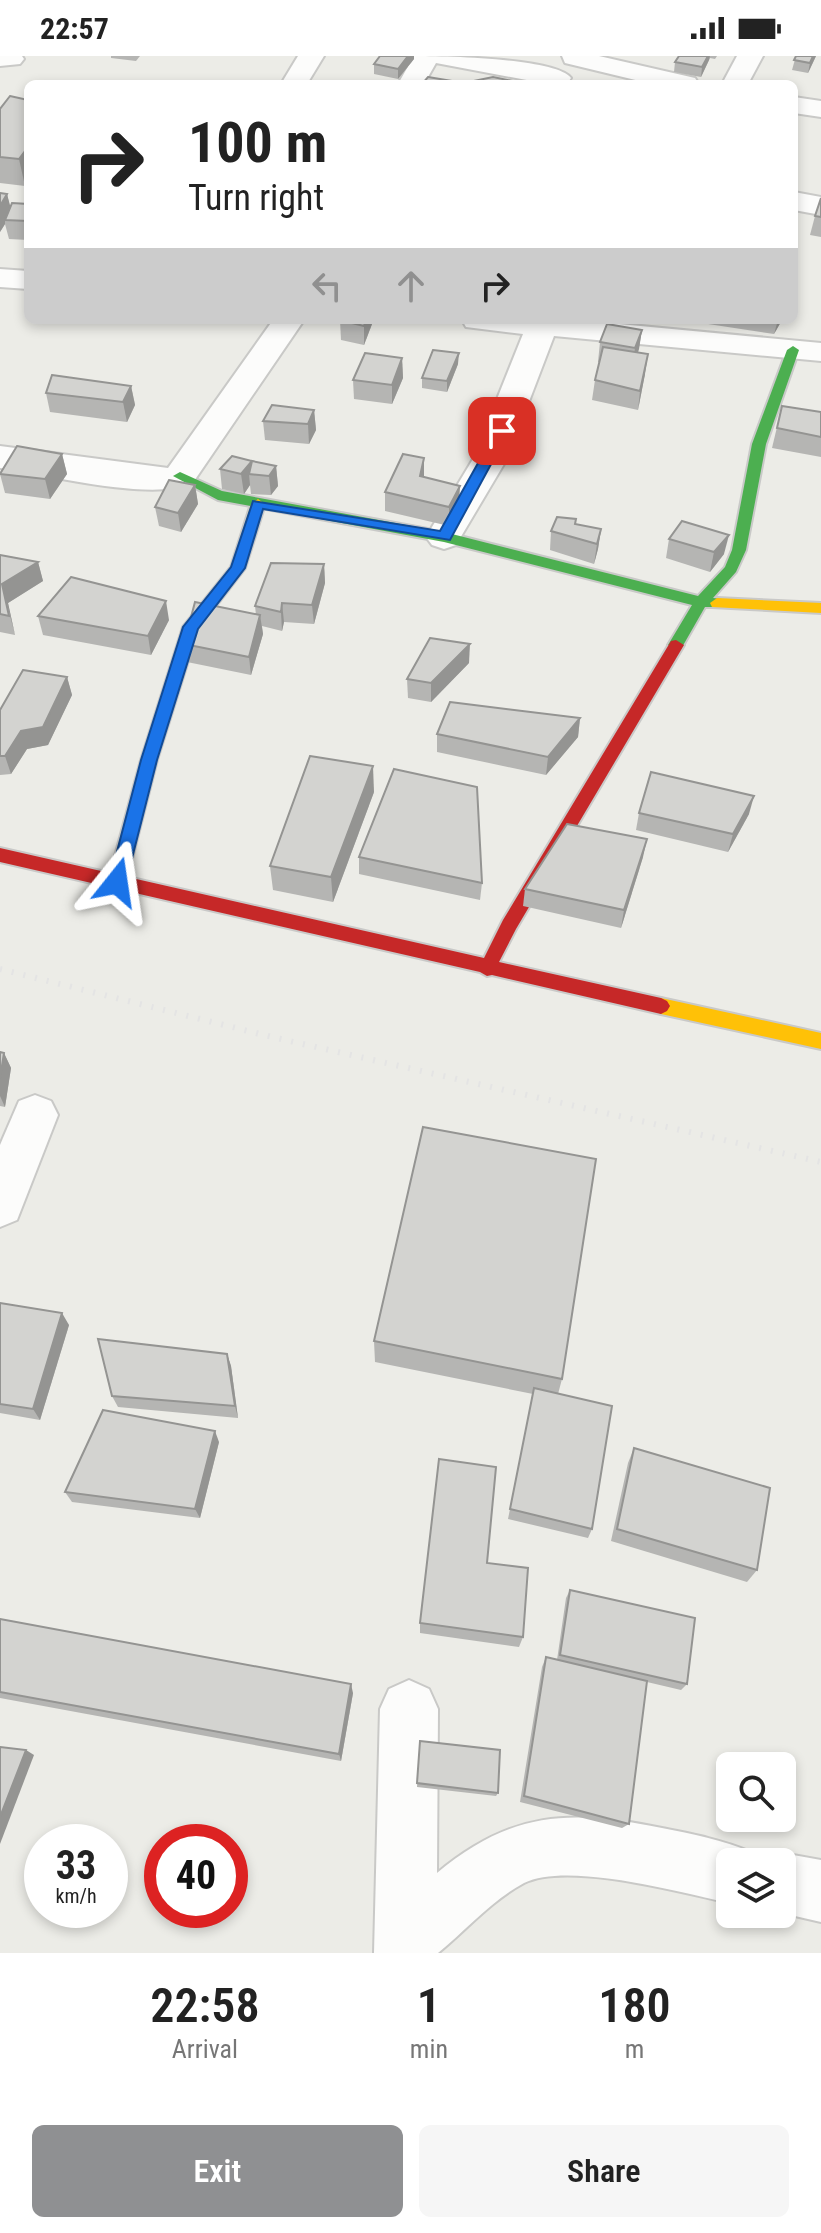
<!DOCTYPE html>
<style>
body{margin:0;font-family:"Roboto Condensed",sans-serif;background:#f6f6f6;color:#222;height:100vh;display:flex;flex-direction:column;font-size:30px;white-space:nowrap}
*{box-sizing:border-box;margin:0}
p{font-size:26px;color:#767676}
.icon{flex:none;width:44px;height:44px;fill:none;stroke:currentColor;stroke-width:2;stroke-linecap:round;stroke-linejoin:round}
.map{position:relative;height:1897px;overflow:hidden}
.sheet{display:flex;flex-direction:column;background:#fff;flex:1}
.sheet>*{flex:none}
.banner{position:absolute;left:24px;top:24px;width:774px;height:244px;border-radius:12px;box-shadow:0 4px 12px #0003;background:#fff;color:#222;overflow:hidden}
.buttons{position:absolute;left:716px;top:1696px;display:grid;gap:16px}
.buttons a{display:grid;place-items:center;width:80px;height:80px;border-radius:12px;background:#fff;box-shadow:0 4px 12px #0003;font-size:40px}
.speed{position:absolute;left:24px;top:1768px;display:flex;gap:16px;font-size:40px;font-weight:700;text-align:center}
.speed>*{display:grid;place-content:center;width:104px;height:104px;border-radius:50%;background:#fff;box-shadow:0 4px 12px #0003;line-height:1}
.speed small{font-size:20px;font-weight:400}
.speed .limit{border:12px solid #d22;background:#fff;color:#111}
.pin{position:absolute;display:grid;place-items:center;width:68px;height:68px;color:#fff;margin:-34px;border-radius:16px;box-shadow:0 4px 12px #0006}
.me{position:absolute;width:88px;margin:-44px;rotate:15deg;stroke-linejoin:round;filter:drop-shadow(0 0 6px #0008)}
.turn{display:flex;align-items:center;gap:28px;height:168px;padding:0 32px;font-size:36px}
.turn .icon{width:104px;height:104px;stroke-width:2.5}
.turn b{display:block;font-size:56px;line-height:68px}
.lanes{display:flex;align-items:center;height:76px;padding:0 32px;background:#0003;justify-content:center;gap:40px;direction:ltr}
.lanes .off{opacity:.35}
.eta{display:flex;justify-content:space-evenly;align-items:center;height:136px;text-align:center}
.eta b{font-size:48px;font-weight:600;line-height:56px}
.action{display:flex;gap:16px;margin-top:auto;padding:16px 32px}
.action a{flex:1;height:92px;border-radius:12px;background:#8f9092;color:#fff;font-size:32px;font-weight:600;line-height:92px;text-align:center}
.action a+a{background:#f6f6f6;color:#222}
.status{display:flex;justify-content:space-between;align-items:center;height:56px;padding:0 40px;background:#fff;direction:ltr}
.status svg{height:22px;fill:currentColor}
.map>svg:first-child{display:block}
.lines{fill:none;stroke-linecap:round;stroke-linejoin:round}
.street-casing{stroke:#c9c9c7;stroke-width:4}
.fast-casing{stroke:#c9c9c8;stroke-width:4}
.slow-casing{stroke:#c9c9c8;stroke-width:4}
.jam-casing{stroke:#c9c9c8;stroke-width:4}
.street{fill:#fcfcfb;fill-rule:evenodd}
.fast{fill:#4caf50;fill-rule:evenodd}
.slow{fill:#ffc107;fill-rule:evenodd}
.jam{fill:#c62828;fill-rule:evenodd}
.rail{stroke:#e4e4e4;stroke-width:6;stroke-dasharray:2 10;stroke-linecap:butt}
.wall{fill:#b5b5b3}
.shaded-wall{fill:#949492}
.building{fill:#d3d3d0;stroke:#949492;stroke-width:2}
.route{fill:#1a73e8;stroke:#114b97;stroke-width:2}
</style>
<div class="status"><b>22:57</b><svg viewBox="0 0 49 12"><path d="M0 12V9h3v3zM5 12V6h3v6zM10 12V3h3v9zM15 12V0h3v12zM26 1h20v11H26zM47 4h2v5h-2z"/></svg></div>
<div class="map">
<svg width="821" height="1897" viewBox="0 0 821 1897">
<rect width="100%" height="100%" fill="#ecece7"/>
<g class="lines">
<defs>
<g id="street">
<path d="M0 0H22L24 3 20 8 0 10Z"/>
<path d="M298 0H324L307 28H281Z"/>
<path d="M414 0C441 0 557 2 571 22L567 28H548L436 7 424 28H398Z"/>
<path d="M562 0H599L695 22 699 28H652L565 7Z"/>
<path d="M737 0H763L748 28H722Z"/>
<path d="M794 41 821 45V61L794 57Z"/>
<path d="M794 136 821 141V159L794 154Z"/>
<path d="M0 213 28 215V233L0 231Z"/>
<path d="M273 264H304L192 428C148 445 49 419 0 412V390L168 412Z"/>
<path d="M462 264H577L821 287V305L554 280 507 403 456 489 444 493 432 489 426 481 473 403 523 278 466 271Z"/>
<path d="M35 1039 51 1045 58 1059 17 1164 0 1171V1089L19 1045Z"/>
<path d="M409 1624 429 1633 438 1653 437 1817C511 1755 570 1753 662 1772 692 1778 723 1784 751 1796L756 1806H730V1847C682 1837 568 1805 524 1827 492 1844 466 1874 438 1897H374L380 1653 389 1633Z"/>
<path d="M782 1797 821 1804V1866L782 1857V1806H760Z"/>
</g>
<path id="fast" d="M793 290 799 294 766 388 746 494 736 516 713 542 722 543V551H705L681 593 676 594 668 589 692 549 444 486 218 444 173 420 180 416 222 435 444 476 698 540 725 511 732 494 752 388 787 294Z"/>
<g id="slow">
<path d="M258 443 265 448 245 512 198 573 157 704 126 826 123 831H111L108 826 141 704 183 571 231 511 251 448Z"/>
<path d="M717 542 821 547V557L712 551 710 547Z"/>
<path d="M661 942 821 977V993L661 958 655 955 652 950 655 945Z"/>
</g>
<path id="jam" d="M676 584 684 589 516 873 499 906 661 942 667 945 670 950 667 955 661 958 492 919 487 920 480 916 0 806V792L484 902 503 864 671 585Z"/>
</defs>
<use href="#street" class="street-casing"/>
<use href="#fast" class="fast-casing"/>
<use href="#slow" class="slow-casing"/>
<use href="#jam" class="jam-casing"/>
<use href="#street" class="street"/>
<use href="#fast" class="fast"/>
<use href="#slow" class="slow"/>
<use href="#jam" class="jam"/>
<path class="rail" d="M0 913 272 981 821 1106"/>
</g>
<g class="wall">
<path d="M111 0H140L136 5 111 2Z"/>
<path d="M679 0H717L715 3 710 2 701 21 674 16 675 6Z"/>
<path d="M796 0H816L808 17 792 14Z"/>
<path d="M414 3 398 23 374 18V8Z"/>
<path d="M28 44 25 130 0 127V53Z"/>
<path d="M7 138 10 151 28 148V184L9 183 5 168 0 176Z"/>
<path d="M821 142V181L810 179 815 160Z"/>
<path d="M340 264 372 268 364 289 341 284Z"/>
<path d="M564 264H584L583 266Z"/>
<path d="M708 264H782L774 278 708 268Z"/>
<path d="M642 274 638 297 645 318 638 354 592 344 595 324 599 306H598L600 286Z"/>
<path d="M402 302 403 322 392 348 354 343 353 324Z"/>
<path d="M458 308 447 336 422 332V322Z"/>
<path d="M131 330 135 349 127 366 50 356 46 337Z"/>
<path d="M782 350 821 356V401L772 392Z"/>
<path d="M314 354 316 374 309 388 265 384 263 365Z"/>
<path d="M62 398 67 418 50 443 5 437 0 418Z"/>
<path d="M424 402V421L459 449 449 470 385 455V436Z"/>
<path d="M252 405 276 410 278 430 271 439 251 438 250 429 244 438 222 433 220 413Z"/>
<path d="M195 429 198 448 181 476 159 470 155 451Z"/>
<path d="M576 468 601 473 598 493 594 508 550 494 551 475Z"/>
<path d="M669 483 724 498 710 516 666 502Z"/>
<path d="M0 499 38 506 43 525 8 547 15 579 0 576Z"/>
<path d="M324 508 325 527 314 568 284 566 282 575 262 570 263 578 251 619 187 606 184 588 256 559 255 550Z"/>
<path d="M38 560 169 564 151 599 43 579Z"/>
<path d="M469 607 431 646 408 642 407 623Z"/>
<path d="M67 621 72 639 48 689 27 693 11 718 0 719V654Z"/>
<path d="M580 662 578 681 546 719 437 696V678Z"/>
<path d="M374 736 333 846 273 834 270 810Z"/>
<path d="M639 757 749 758 728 796 636 774Z"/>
<path d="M359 801 482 827 480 844 359 818Z"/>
<path d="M643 801 621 872 523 850 525 833Z"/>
<path d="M0 996 4 997 11 1012 5 1051 0 1050Z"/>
<path d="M0 1247 69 1269 40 1364 0 1357Z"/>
<path d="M374 1285 562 1323 558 1338 592 1473 588 1482 508 1463 533 1338 375 1306Z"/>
<path d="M227 1298 231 1310 238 1362 118 1351 112 1340Z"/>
<path d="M219 1386 200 1462 72 1446 65 1436Z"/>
<path d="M634 1392 757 1514 747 1526 611 1485 628 1407Z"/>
<path d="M487 1507 523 1581 519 1591 420 1577V1567Z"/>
<path d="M570 1534 687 1628 681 1634 647 1626 629 1768 622 1772 520 1746 542 1611 546 1601 557 1604 566 1542Z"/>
<path d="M0 1563 353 1637 341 1705 0 1642Z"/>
<path d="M420 1685 498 1737 496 1740 417 1731Z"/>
</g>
<g class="shaded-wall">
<path d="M408 0H414V3L398 23V13Z"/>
<path d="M708 0H710L709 4 701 21 702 11Z"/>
<path d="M813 0H816L808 17 810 7Z"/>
<path d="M28 91V125L25 130 19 103Z"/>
<path d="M7 138 12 157 5 164V168L0 176V150Z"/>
<path d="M366 264H372V268L364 289V270Z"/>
<path d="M778 264H782L774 278Z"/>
<path d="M642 274 639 293 632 312 635 292Z"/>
<path d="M459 297 458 308 447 336V325Z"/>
<path d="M648 298 645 318 638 354 640 335Z"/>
<path d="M402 302 403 322 392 348V329Z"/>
<path d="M131 330 135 349 127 366 123 346Z"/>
<path d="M314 354 316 374 309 388 308 368Z"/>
<path d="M62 398 67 418 50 443 45 423Z"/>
<path d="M424 402V421L420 420Z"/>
<path d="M252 405 249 418 250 429 244 438 241 418Z"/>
<path d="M276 410 278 430 271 439 269 420Z"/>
<path d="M195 429 198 448 181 476 178 457Z"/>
<path d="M460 430 459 449 449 470V451Z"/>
<path d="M601 473 598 493 594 508 597 488Z"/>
<path d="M729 479 724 498 710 516 714 496Z"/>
<path d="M38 506 43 525 8 547 15 579 2 528Z"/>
<path d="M324 508 325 527 314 568 312 549Z"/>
<path d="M166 545 169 564 151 599 148 580Z"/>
<path d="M282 547 284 566 282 575 281 556Z"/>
<path d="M260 559 263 578 251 619 249 601Z"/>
<path d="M470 588 469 607 431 646V627Z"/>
<path d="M67 621 72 639 48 689 27 693 11 718 5 700 21 675Z"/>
<path d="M580 662 578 681 546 719 548 701Z"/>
<path d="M373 710 374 736 333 846 331 821Z"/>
<path d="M754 740 749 758 728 796 733 778Z"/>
<path d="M647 783 643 801 621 872 624 854Z"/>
<path d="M4 997 11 1012 5 1051 0 1040V1022Z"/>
<path d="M62 1257 69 1269 40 1364 33 1353Z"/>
<path d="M227 1298 231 1310 238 1362 235 1350Z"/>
<path d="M215 1375 219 1386 200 1462 195 1453Z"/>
<path d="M351 1628 353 1637 341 1705 339 1698Z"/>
<path d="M26 1694 34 1699 0 1788V1761Z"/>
</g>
<g class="building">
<path d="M380 0H408L398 13 374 8Z"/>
<path d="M679 0H708L702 11 675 6Z"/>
<path d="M796 0H813L810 7 794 4Z"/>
<path d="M428 21 464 27 493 21 523 27 422 28Z"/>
<path d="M10 40 28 44V91L19 103 0 101V53Z"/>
<path d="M0 137 7 138 0 150Z"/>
<path d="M821 142V161L815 160Z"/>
<path d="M12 147 28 148V165L5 164Z"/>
<path d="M340 264H366L364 270Z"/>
<path d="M607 268 642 274 635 292 600 286Z"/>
<path d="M603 291 648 298 640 335 595 324Z"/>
<path d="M433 294 459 297 447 325 422 322Z"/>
<path d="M365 297 402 302 392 329 353 324Z"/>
<path d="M52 319 131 330 123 346 46 337Z"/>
<path d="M272 349 314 354 308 368 263 365Z"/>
<path d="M782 350 821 356V381L777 372Z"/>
<path d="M17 390 62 398 45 423 0 418Z"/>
<path d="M403 398 424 402 420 420 460 430 449 451 385 436Z"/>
<path d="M232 400 252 405 241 418 220 413Z"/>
<path d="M252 405 276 410 269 420 249 418Z"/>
<path d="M169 424 195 429 178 457 155 451Z"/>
<path d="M557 461 576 463 575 468 601 473 597 488 551 475Z"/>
<path d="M682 465 729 479 714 496 669 483Z"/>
<path d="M0 499 38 506 2 528 9 560 0 558Z"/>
<path d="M271 507 324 508 312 549 282 547 281 556 255 550Z"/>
<path d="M71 521 166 545 148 580 38 560Z"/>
<path d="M195 546 260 559 249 601 184 588Z"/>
<path d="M430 582 470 588 431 627 407 623Z"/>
<path d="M23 614 67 621 43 671 21 675 5 700H0V654Z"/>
<path d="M450 646 580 662 548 701 437 678Z"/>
<path d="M310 700 373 710 331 821 270 810Z"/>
<path d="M394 713 477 731 482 827 359 801Z"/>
<path d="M651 716 754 740 733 778 639 757Z"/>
<path d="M567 768 647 783 624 854 525 833Z"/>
<path d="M0 996 4 997 0 1022Z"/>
<path d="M423 1071 596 1103 562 1323 374 1285Z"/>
<path d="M0 1247 62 1257 33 1353 0 1348Z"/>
<path d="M98 1283 227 1298 235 1350 112 1340Z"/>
<path d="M534 1332 612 1350 592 1473 510 1453Z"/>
<path d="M103 1354 215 1375 195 1453 65 1436Z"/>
<path d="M634 1392 770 1432 757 1514 617 1473Z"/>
<path d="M439 1403 496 1411 487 1507 528 1512 523 1581 420 1567Z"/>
<path d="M570 1534 695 1562 687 1628 560 1599Z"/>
<path d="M0 1563 351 1628 339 1698 0 1636Z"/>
<path d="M546 1601 647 1625 629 1768 524 1740Z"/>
<path d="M420 1685 500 1694 498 1737 417 1727Z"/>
<path d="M0 1691 26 1694 0 1761Z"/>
</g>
<path class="route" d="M502 371 509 375 450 484 263 453 245 512 198 573 157 704 126 826 117 833 111 831 109 826 141 704 183 571 231 511 253 445 440 475 496 375Z"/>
</svg>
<div class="buttons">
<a><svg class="icon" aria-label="search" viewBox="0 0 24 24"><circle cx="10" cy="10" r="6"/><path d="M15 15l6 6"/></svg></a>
<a><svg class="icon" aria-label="layers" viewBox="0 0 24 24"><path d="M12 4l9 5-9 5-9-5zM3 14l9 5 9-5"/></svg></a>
</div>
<div class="speed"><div>33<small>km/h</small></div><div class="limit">40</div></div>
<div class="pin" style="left:502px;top:375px;background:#d93025"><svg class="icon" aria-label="arrive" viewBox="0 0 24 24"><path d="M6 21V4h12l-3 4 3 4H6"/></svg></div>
<svg class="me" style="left:117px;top:826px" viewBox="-20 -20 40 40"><path d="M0-17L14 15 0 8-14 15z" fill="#1a73e8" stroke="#fff" stroke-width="4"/></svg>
<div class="banner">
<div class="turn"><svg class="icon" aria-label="right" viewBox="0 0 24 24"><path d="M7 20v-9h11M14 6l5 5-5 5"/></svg><div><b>100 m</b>Turn right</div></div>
<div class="lanes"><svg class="icon off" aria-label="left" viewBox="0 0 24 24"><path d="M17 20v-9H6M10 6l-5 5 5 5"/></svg><svg class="icon off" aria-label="ahead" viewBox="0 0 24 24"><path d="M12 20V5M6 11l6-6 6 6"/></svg><svg class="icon" aria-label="right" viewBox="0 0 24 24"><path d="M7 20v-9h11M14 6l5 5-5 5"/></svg></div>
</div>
</div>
<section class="sheet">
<div class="eta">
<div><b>22:58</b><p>Arrival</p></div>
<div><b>1</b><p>min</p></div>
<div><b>180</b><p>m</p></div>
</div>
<div class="action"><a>Exit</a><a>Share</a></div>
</section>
